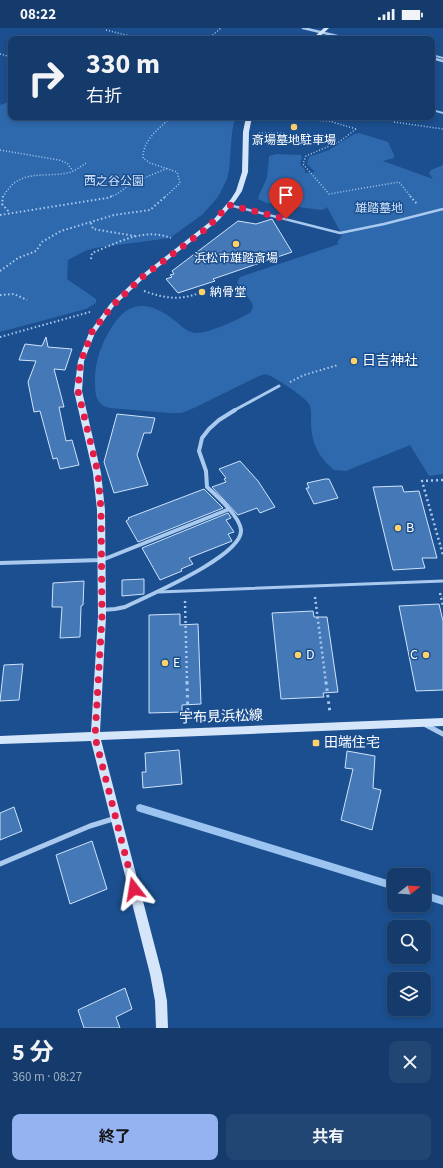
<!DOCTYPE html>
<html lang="ja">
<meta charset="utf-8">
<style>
body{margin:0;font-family:"Source Sans 3","Noto Sans JP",sans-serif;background:#214673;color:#f1f3f6;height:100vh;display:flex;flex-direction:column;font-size:15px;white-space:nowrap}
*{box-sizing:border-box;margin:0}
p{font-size:13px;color:#9dadc1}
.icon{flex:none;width:22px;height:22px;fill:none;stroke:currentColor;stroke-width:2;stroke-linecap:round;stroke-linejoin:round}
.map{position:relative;height:1000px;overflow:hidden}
.sheet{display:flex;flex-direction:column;background:#143b6b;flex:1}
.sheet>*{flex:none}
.guide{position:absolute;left:8px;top:8px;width:427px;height:84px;border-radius:8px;box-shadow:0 2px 6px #0003,0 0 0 1px #33557e;background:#143b6b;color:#f1f3f6;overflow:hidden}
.needle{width:26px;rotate:73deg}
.tools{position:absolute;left:387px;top:840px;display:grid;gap:8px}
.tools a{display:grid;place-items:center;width:44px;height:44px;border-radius:8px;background:#143b6b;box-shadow:0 2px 6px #0003,0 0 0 1px #33557e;font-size:20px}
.pin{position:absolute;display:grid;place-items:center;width:34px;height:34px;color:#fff;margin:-41px -17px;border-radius:50% 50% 50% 0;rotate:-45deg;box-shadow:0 0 4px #0007}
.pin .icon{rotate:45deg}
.me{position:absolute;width:44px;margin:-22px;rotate:346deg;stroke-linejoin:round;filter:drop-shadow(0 0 3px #0008)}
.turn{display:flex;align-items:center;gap:14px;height:84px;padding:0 12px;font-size:18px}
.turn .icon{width:52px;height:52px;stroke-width:2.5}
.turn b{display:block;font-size:28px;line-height:34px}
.round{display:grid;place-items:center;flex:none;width:42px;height:42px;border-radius:8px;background:#214673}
.headline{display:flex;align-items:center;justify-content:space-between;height:68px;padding:0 12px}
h1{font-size:24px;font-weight:700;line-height:30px}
.button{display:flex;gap:8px;margin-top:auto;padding:8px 12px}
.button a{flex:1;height:46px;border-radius:8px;background:#95b2f1;color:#111;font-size:16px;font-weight:700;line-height:46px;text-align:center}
.button a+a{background:#214673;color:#f1f3f6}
.status{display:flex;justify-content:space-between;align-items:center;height:28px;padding:0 20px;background:#143b6b;direction:ltr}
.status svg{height:11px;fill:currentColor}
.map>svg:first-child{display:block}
.green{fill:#2e69ad}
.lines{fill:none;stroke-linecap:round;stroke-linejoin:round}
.stream{fill:#9cc4f0;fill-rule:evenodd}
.building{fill:#4478b7;stroke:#cfe3fa}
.path-far3{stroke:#a9c9ee;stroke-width:1.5;stroke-dasharray:1 2;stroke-linecap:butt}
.path-far2{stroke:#a9c9ee;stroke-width:2;stroke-dasharray:1.5 2.5;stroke-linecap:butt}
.path-far1{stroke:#a9c9ee;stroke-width:2.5;stroke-dasharray:2 3;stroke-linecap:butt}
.path{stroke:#a9c9ee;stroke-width:3;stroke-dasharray:2.5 4;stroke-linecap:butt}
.lane-far1{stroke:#a9c9ee;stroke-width:2.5}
.lane{stroke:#a9c9ee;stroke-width:3}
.street-far3{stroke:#a9c9ee;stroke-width:2.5}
.street-far2{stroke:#a9c9ee;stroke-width:3}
.street-far1{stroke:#a9c9ee;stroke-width:4}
.street{stroke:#a9c9ee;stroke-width:5}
.secondary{fill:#d6e6fa;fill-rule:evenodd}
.route{stroke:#e11d48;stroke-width:7;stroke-dasharray:0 12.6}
.poi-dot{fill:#ffd166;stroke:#1b4f8f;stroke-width:1.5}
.labels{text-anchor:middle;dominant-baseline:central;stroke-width:3;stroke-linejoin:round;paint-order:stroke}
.far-poi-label{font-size:12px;fill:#fff;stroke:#1b4f8f}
.far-park-label{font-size:12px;fill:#cfe3fa;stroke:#1b4f8f}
.poi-label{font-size:14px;fill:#fff;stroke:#1b4f8f;text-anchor:start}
.street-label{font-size:14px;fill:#fff;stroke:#1b4f8f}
</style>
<div class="status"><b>08:22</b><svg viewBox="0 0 49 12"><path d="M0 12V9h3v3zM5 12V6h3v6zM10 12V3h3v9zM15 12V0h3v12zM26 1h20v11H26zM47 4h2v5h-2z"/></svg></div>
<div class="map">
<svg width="443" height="1000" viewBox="0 0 443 1000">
<rect width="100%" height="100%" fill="#1b4f8f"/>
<g class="green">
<path d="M11 73V89H235L232 104 229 143 227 151 218 169 203 186 170 210 95 220 85 223 68 232 67 251 96 271V275L86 281 0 304V77Z"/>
<path d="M359 105 388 114 394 127V130L383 133 433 151 429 145 431 142 443 137V446L429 448 410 417 346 443 334 442C318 429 311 414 311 394 311 388 312 381 309 376 306 370 275 349 268 347 265 346 262 347 259 348L194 380 182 385H169L110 380C95 377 95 365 95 352 95 332 102 314 113 297 130 271 151 274 174 292 182 298 187 305 197 305 209 305 240 291 251 284L253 278C250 269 241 263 237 254L240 249 339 216 337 215 342 207 327 179 325 181 321 182 267 175 258 171 259 167 267 150 269 128 277 126 301 127 302 130 300 136 305 142V145L315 144 307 136 309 129 329 122 354 106Z"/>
</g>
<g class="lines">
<g class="stream">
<path d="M432 26 443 29V31L432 28Z"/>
<path d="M432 81 443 84V86L432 83Z"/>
<path d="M140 776 394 854V862L140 784 137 783 136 780 137 777Z"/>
<path d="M424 863 443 869V877L424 871Z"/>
</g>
</g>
<g class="building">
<path d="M272 191 292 224 213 251 215 253 178 265 166 251 172 249 170 247 174 246 172 243 238 193 256 196Z"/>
<path d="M46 309 48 319 72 321 65 342 54 341 64 379H59L66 413 72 412 79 437 60 441 57 430 53 431 40 383 34 384 28 354 36 333 19 332 25 316 42 318Z"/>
<path d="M117 386 155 390 151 405H144L137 427 148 457 114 465 104 434Z"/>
<path d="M240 433 258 453 275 479 260 485 257 480 238 487 212 459 226 454 224 451 226 450 219 441Z"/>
<path d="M325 451H329L338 470 314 476 306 460H309L307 455Z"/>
<path d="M402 458 404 464 419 463 437 530H422L425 540 393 542 373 459Z"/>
<path d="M204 461 223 480 138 514 126 493 129 491 128 490Z"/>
<path d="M228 485 231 490 226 492 234 504 228 506 232 513 189 530 193 536 181 541 182 543 160 552 142 520Z"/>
<path d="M144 551V566L122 568V552Z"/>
<path d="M84 553 83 577 81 578 80 609 60 610 62 579H52L53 555Z"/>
<path d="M439 576 443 593V662L416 663 399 578Z"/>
<path d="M313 583 314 589H327L338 664 323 665 324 669 281 671 272 585Z"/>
<path d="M180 586V597L198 596 201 676 182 677V684L149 685V587Z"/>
<path d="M23 636 19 672 0 673 4 637Z"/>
<path d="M179 722 182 756 143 760 142 744H146L145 725Z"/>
<path d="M347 723 375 728 373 760 381 762 372 802 341 792 353 741 345 740Z"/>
<path d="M14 779 22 803 0 812V785Z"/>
<path d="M92 813 107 861 70 876 56 827Z"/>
<path d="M125 960 132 981 116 989 120 1000H84L78 982Z"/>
</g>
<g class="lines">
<g class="path-far3">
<path d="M106 2 142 11"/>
<path d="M208 11 221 0"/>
<path d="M0 26 11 29"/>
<path d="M314 92 329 93 356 101"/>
<path d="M394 94 443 101"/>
<path d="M356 101 339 114 306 128 303 136 329 166 399 154 411 169"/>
<path d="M259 105H285"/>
<path d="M0 122 59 132 67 135 73 143"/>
<path d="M3 169C19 140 42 150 67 145 74 144 80 139 86 135"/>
<path d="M110 169 117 166 132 155 168 140"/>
<path d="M165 169 180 155 177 144 150 135 143 130C143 111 159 101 171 89"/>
</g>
<g class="path-far2">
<path d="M3 168 2 176 10 185"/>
<path d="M410 168 417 176"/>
<path d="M0 187 107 170 112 168"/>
<path d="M91 195 93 201 135 208"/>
<path d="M91 231 92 225C118 215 143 199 171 210"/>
<path d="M0 243 18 230 36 223 42 214 61 203 114 187 150 182 166 168"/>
<path d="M144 263C164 270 179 273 199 265"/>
<path d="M0 267 14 266 27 272"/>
<path d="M0 309 90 284"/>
<path d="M290 354 304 347 338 337"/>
</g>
<g class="path-far1">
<path d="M443 452 422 453 443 527"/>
<path d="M440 565 443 578"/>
<path d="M315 569 326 655"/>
<path d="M185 573 187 655"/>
</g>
<g class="path">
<path d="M187 654 188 690"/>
<path d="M326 654 330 685"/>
</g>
<path class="lane-far1" d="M229 177 340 205 384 196 443 181"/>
<path class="lane" d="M159 564 443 553"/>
<g class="street-far3">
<path d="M303 0 350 11"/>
<path d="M432 30 443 33"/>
</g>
<path class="street-far2" d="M233 383 279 358"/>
<g class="street-far1">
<path d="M0 535 102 532 227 482"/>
<path d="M102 582 115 581 125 579C147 568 243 528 241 502 240 489 216 467 207 459L206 443 199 423 202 410 209 401 219 392 235 382"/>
</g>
<g class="street">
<path d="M426 697 443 706"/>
<path d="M0 836 90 798 116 790"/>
</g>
<g class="secondary">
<path d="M324 0H329L317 11H312Z"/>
<path d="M246 89H252L249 104 248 144 242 163 236 172 219 192 143 251 114 278 95 305 84 333 82 363 101 445 105 482 106 588 100 704 443 690V698L101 712 162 946 167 973 168 1000H156L155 973 150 946 91 713 0 716V708L91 704 98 588 97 482 93 445 74 363 78 333 89 305 110 276 139 249 215 190 231 171 236 163 242 144 243 104Z"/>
</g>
</g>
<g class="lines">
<path class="route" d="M134 861 95 709 102 588 101 482 98 445 78 363 79 348 81 333 92 304 112 278 141 250 207 200 229 177 286 191"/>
</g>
<g class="poi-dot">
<circle cx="294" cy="99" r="4"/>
<circle cx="236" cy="216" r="4"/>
<circle cx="202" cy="264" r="4"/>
<circle cx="354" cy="333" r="4"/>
<circle cx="398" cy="500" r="4"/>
<circle cx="298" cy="627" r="4"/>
<circle cx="426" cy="627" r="4"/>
<circle cx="165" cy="635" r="4"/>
<rect x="312" y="711" width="8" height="8" rx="2"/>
</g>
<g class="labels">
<g class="far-poi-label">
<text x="294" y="112">斎場墓地駐車場</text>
<text x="236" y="230">浜松市雄踏斎場</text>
<text x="210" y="264" text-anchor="start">納骨堂</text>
</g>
<g class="far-park-label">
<text x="114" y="153">西之谷公園</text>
<text x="379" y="180">雄踏墓地</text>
</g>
<g class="poi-label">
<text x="362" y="333">日吉神社</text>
<text x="406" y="500">B</text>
<text x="306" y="627">D</text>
<text x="418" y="627" text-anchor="end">C</text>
<text x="173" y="635">E</text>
<text x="324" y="715">田端住宅</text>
</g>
<g class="street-label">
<text transform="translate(221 689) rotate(-2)">宇布見浜松線</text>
</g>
</g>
</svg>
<div class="tools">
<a><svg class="needle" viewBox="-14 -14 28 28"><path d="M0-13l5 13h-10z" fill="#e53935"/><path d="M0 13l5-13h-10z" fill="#9dadc1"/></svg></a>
<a><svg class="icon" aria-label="search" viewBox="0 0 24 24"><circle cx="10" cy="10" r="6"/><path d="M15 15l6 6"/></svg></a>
<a><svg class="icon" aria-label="layers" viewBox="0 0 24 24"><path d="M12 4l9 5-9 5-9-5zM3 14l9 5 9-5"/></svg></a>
</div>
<div class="pin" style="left:286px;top:191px;background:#d93025"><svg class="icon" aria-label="arrive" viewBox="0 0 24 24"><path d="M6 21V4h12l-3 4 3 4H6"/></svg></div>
<svg class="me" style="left:134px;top:861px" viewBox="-20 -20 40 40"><path d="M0-17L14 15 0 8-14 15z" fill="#e11d48" stroke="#fff" stroke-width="4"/></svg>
<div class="guide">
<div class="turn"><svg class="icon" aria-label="right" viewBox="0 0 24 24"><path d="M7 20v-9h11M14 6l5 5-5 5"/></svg><div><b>330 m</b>右折</div></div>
</div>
</div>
<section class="sheet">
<div class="headline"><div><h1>5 分</h1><p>360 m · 08:27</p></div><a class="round"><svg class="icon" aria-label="close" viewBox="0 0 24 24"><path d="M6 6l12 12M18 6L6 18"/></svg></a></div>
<div class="button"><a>終了</a><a>共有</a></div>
</section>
